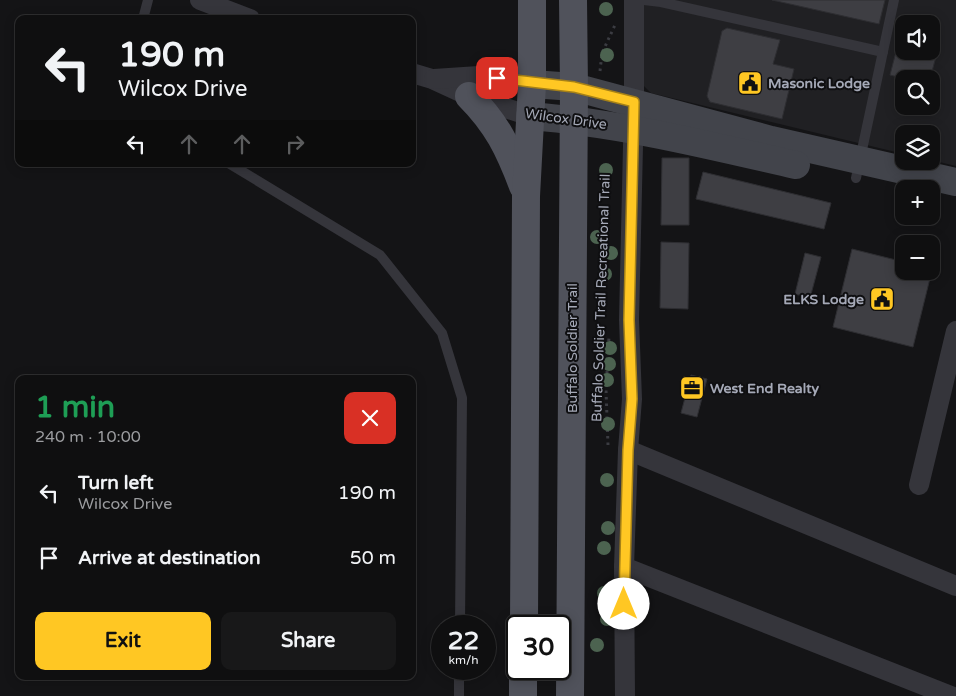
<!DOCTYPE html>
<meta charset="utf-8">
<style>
body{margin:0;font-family:"Varela Round",sans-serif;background:#181819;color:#f1f3f6;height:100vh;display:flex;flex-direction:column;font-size:19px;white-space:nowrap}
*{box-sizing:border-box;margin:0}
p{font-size:16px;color:#9b9c9f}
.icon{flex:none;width:28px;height:28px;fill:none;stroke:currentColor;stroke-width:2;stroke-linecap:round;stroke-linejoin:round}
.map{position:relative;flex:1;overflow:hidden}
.panel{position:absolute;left:15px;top:375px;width:401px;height:305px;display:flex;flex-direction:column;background:#0f0f10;border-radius:10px;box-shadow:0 2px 12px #0003,0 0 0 1px #2f2f30}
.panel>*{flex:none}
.guide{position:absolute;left:15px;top:15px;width:401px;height:152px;border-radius:10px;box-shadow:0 2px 12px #0003,0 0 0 1px #2f2f30;background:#0f0f10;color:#f1f3f6;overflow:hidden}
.buttons{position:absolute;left:895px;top:15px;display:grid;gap:10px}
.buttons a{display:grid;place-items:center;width:45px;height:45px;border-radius:10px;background:#0f0f10;box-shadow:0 2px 12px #0003,0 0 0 1px #2f2f30;font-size:25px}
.speed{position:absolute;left:431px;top:615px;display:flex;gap:10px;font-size:25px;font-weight:700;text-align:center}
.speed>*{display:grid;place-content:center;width:65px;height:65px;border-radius:50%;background:#0f0f10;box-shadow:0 2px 12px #0003,0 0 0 1px #2f2f30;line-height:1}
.speed small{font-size:12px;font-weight:400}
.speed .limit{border:2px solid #111;border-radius:8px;background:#fff;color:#111}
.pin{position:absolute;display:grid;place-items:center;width:42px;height:42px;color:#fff;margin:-21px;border-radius:10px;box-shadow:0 2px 8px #0006}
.me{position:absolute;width:55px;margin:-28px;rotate:0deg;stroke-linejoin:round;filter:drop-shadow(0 0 4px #0008)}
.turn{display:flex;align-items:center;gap:18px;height:105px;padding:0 20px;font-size:22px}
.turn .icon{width:65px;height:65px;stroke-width:2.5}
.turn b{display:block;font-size:35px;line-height:42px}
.lanes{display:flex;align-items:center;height:48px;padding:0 20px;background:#0003;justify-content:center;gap:25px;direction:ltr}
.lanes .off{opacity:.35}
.round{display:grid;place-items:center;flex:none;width:52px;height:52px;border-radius:10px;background:#181819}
.overview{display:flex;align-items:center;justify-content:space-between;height:85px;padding:0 20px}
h1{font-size:30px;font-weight:700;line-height:38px;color:#1e9e55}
.button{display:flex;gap:10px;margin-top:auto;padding:10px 20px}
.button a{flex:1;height:58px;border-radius:10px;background:#ffc723;color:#111;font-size:20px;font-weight:700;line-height:58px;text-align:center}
.button a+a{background:#181819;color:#f1f3f6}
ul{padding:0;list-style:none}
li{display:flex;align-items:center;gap:15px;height:65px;padding:0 20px}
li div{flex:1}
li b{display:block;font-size:19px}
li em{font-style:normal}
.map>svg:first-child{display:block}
.built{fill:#202023;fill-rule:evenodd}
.building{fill:#3e3e43;stroke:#2e2e32}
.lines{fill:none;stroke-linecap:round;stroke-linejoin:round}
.path{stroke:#3b3c42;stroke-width:3;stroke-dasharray:2.5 4;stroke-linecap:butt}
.lane{stroke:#35353b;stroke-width:10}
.street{stroke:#35353b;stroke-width:20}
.secondary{stroke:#42444b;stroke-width:28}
.primary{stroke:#50525b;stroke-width:28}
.tree{fill:#4c6350}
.route-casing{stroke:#a68117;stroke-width:12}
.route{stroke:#ffc723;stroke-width:9}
.labels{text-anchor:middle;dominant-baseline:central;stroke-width:4;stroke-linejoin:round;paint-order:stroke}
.poi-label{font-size:14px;font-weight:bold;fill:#a5a9b7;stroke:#0f0f11;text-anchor:start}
.street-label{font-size:14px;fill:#a5a9b7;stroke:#0f0f11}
</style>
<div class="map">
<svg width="956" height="696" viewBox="0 0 956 696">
<rect width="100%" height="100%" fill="#141416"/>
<path class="built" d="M641 0H956V166L931 160V134H904V154L651 93 642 84ZM904 24H931V51H904ZM904 79H931V106H904Z"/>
<g class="building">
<path d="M772 0H885L879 24Z"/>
<path d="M727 28 780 40 773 64 794 69 782 119 710 102 707 96 722 31Z"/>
<path d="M899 40 904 41V51H931V48L938 49 930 79H906L890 75Z"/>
<path d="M662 158H689V225H661Z"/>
<path d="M703 172 831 203 824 229 696 199Z"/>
<path d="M661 242 689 243 688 309 660 308Z"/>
<path d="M852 249 904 262V271H931L932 270 913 347 833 327Z"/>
<path d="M805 253 821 257 810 298 795 294Z"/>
<path d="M691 375 707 379 697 417 681 413Z"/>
</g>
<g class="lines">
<g class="path">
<path d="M600 71 602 53 615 25"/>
<path d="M608 445 606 390 609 337"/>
</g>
<g class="lane">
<path d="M644 0 661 2 883 52"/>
<path d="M143 19 148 0"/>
<path d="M230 164 380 255 442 333 462 398 460 626"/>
<path d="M856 178 894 0"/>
<path d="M459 696V669"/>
</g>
<g class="street">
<path d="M200 0 250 19"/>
<path d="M412 73 432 79 469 96 530 116"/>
<path d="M434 79 479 76 532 84"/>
<path d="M628 450 956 586"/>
<path d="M919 485 956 331"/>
<path d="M624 567 951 696"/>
<path d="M625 696 624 567 628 450 632 399 629 320 634 102V0"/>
</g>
<g class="secondary">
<path d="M532 84 574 87 771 140 956 182"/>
<path d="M530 116C620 123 708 145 796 165"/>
</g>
<g class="primary">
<path d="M469 96C497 124 509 149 523 186"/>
<path d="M524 626 526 196 532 84V0"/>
<path d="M523 696V669"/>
<path d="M570 696 574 87 573 0"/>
</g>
</g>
<g class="tree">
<circle cx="606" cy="9" r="7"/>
<circle cx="607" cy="55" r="7"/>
<circle cx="606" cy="170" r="7"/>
<circle cx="597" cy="237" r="7"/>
<circle cx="611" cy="253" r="7"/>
<circle cx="605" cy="274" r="7"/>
<circle cx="610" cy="348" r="7"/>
<circle cx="609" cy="364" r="7"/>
<circle cx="607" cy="380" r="7"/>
<circle cx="608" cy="424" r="7"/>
<circle cx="607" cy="480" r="7"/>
<circle cx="608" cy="528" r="7"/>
<circle cx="604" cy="548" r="7"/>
<circle cx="604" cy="593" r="7"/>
<circle cx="607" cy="619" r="7"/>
<circle cx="597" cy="645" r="7"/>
</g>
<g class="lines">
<defs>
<path id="route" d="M497 78 574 87 634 102 629 320 632 399 628 450 624 604"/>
</defs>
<use href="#route" class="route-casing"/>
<use href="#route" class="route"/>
</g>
<defs>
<symbol id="civic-square" viewBox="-11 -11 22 22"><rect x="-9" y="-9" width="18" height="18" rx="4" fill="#ffc723" stroke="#0f0f11"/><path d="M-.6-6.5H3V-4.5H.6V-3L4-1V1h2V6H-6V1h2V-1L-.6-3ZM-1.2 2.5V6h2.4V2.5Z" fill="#111"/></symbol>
<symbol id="office-square" viewBox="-11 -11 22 22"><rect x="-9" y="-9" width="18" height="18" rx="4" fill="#ffc723" stroke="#0f0f11"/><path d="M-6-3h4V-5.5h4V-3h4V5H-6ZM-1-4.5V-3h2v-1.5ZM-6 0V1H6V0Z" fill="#111"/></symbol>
</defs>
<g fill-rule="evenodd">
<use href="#civic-square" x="736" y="69" width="28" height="28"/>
<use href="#civic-square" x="868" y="285" width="28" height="28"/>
<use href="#office-square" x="678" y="374" width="28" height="28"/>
</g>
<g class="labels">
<g class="poi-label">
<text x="768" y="83">Masonic Lodge</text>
<text x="864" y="299" text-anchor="end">ELKS Lodge</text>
<text x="710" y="388">West End Realty</text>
</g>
<g class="street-label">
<text transform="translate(566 119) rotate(8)">Wilcox Drive</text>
<text transform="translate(601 298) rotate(-88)">Buffalo Soldier Trail Recreational Trail</text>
<text transform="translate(572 348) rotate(-90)">Buffalo Soldier Trail</text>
</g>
</g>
</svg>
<div class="buttons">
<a><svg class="icon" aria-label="sound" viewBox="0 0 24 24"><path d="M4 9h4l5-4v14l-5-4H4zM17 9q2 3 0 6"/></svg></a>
<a><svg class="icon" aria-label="search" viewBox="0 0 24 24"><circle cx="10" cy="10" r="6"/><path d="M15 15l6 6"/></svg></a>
<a><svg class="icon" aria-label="layers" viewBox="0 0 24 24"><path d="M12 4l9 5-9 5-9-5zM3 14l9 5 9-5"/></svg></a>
<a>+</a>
<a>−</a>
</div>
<div class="speed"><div>22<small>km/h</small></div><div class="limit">30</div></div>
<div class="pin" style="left:497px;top:78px;background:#d93025"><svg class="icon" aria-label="arrive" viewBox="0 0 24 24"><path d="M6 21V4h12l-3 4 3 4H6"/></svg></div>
<svg class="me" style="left:624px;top:604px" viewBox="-20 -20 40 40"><circle r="19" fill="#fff"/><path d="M0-13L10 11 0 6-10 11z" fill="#ffc723"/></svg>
<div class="guide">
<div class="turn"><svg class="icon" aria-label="left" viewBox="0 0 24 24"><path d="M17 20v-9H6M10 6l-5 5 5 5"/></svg><div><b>190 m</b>Wilcox Drive</div></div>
<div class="lanes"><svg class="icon" aria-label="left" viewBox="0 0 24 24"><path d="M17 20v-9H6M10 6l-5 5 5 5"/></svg><svg class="icon off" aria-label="ahead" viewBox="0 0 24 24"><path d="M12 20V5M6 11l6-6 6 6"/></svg><svg class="icon off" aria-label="ahead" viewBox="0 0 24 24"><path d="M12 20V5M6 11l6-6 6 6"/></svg><svg class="icon off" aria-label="right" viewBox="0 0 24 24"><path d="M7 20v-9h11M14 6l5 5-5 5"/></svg></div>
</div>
<section class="panel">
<div class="overview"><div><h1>1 min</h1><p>240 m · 10:00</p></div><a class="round" style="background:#d93025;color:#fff"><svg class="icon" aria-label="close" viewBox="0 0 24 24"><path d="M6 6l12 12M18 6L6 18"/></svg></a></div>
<ul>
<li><svg class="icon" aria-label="left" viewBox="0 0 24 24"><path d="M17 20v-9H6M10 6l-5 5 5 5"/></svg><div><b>Turn left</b><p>Wilcox Drive</p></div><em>190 m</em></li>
<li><svg class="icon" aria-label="arrive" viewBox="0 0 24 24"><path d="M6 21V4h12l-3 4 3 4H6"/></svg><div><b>Arrive at destination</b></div><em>50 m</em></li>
</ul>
<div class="button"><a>Exit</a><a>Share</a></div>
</section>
</div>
